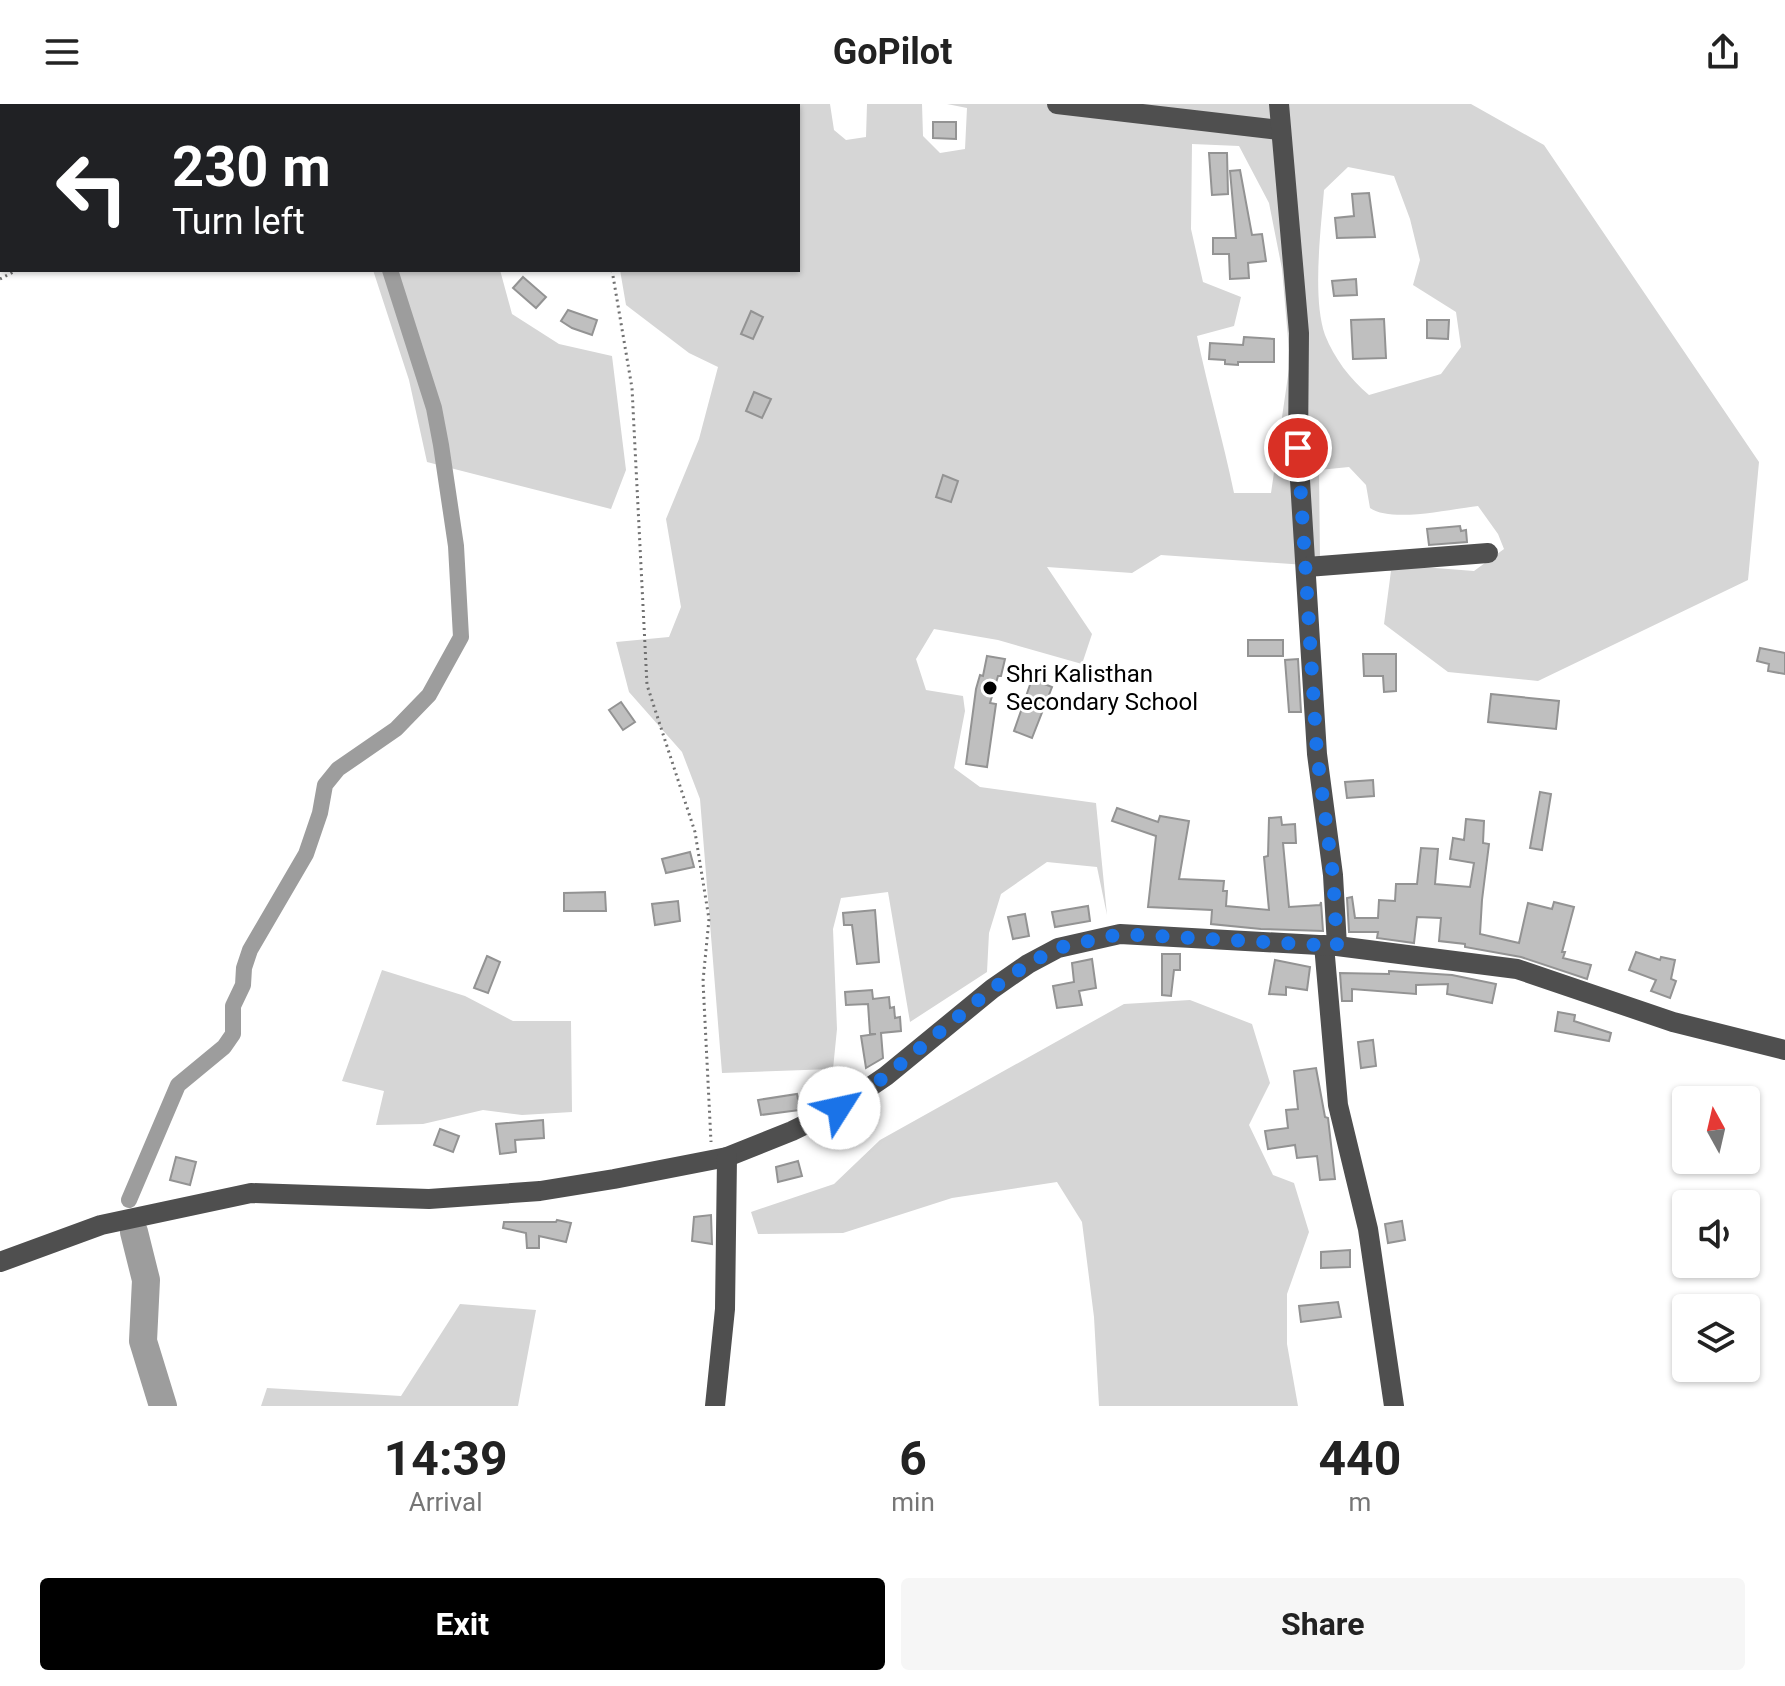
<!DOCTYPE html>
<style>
body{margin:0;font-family:Roboto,sans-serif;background:#f6f6f6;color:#222;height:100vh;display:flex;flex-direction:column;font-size:30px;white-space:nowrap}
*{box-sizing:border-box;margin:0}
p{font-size:26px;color:#767676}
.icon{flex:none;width:44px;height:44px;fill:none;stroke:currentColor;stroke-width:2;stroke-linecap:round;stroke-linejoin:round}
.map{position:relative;height:1302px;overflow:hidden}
.details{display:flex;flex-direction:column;background:#fff;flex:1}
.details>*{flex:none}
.banner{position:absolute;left:0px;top:0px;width:800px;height:168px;box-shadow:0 2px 6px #0004;background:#202124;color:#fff;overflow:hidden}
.needle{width:52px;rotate:352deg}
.fabs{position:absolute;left:1672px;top:982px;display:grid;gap:16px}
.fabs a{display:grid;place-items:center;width:88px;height:88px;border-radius:8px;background:#fff;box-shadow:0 2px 6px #0004;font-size:40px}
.pin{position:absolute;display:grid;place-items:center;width:68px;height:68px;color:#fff;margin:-34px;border:4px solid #fff;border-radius:50%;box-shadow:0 2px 8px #0007}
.me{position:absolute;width:88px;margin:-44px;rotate:55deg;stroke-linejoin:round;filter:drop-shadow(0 0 6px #0008)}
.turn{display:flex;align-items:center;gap:28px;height:168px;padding:0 40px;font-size:36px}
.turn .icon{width:104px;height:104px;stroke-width:2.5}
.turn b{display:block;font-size:56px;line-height:68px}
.eta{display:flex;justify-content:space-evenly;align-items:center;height:136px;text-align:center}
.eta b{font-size:48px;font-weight:700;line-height:56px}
.cta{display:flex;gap:16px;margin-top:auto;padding:16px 40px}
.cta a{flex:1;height:92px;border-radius:8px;background:#000;color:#fff;font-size:32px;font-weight:700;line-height:92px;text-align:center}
.cta a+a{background:#f6f6f6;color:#222}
header{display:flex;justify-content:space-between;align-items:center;height:104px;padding:0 40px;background:#fff;font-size:36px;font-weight:700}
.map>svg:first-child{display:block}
.green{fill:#d6d6d6;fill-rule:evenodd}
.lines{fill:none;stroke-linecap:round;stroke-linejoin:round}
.canal{stroke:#9d9d9d;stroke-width:16}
.river{stroke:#9d9d9d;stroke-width:28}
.building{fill:#bfbfbf;stroke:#939393;stroke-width:2}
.path{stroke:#717171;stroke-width:3;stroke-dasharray:2 4;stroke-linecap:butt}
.minor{stroke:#4f4f4f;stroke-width:20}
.route{stroke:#1a73e8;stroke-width:14;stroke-dasharray:0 25.2}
.poi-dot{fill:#000;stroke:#fff;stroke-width:3}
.labels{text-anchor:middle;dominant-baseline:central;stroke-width:6;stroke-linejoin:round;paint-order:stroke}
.poi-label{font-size:24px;fill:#000;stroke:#fff;text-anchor:start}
</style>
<header><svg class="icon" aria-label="menu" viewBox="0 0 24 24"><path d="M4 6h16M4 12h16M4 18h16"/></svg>GoPilot<svg class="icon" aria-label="share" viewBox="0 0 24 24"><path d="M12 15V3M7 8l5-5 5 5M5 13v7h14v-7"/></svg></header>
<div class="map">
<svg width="1785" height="1302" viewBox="0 0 1785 1302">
<rect width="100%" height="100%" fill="#fff"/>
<g class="green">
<path d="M769 0H830L834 26 846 36 866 33 867 0H922L923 32 940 49 965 45 967 4 947 0H1471L1544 41 1759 358 1748 476 1538 577 1448 568 1384 520 1391 467 1161 451 1132 469 1047 463 1092 530 1082 560 998 536 934 525 916 555 926 586 963 592 965 607 954 664 980 683 1096 699 1107 811 1097 763 1047 758 1001 790 989 829 987 868 910 918 888 788 841 794 833 825 837 925 833 965 722 969 700 695 682 648 629 588 616 538 669 533 681 503 666 415 699 335 718 263 689 249 626 201 620 166H798V2H768ZM1192 40 1239 42 1269 99 1282 165 1290 258 1271 389H1234C1223 336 1208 285 1197 232L1234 222 1241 193 1203 178 1191 125ZM1348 63 1394 72 1410 115 1420 156 1413 181 1456 208 1461 243 1441 270 1369 291C1350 275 1334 254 1325 231 1312 194 1321 125 1324 86ZM1349 363 1366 381 1370 404C1392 419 1451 405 1478 402L1498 430 1504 445 1474 467 1320 455 1319 366Z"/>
<path d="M373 166H500L512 210 559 240 612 252 626 366 611 405 427 358 409 276Z"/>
<path d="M382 866 465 892 513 917H571L572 1008 522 1011 483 1006 423 1020 376 1021 384 987 342 977Z"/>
<path d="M1190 896 1252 920 1270 979 1249 1021 1273 1071 1294 1079 1309 1128 1287 1190V1240L1298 1302H1099L1094 1213 1082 1118 1057 1078 952 1094 843 1129 758 1130 751 1108 834 1080 880 1036 1124 900Z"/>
<path d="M460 1200 536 1206 518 1302H261L267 1284 401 1292Z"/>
</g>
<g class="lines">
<g class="canal">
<path d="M312 0 314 2"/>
<path d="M129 1096 178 981 224 943 233 930V902L243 881 244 864 250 846 306 750 320 709 325 681 338 665 396 625 429 591 461 533 456 442 441 341 434 304 390 166"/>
</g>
<path class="river" d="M134 1128 146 1176 143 1237 163 1302"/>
</g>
<g class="building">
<path d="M933 18H956V35L933 34Z"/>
<path d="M1209 49H1227L1228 90 1212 91Z"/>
<path d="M1240 66 1252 131 1262 130 1266 157 1248 159 1249 174 1230 175 1229 150H1213V134H1236L1230 67Z"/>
<path d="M1369 89 1375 133 1337 134 1335 114 1354 112 1352 90Z"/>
<path d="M523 173 546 193 536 204 513 184Z"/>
<path d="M1356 175 1357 191 1334 192 1332 177Z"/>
<path d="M568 206 597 216 592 231 572 224 561 217Z"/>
<path d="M751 207 763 213 753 235 741 230Z"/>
<path d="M1384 215 1386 254 1353 255 1351 216Z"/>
<path d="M1427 216H1449L1448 235 1427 234Z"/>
<path d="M1244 233 1274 235V258H1238V261L1225 260V256L1209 255 1210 239 1243 241Z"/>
<path d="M754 288 771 295 762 314 746 307Z"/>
<path d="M943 371 958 377 951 398 936 393Z"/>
<path d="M1460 422 1461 427 1466 426 1467 438 1429 441 1427 425Z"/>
<rect x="1248" y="536" width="35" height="16"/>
<path d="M1760 544 1785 549V570L1768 567 1769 560 1757 557Z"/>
<path d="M1363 550H1396V587L1384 588 1383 572H1364Z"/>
<path d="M987 552 1005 555 1001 572H998L990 599 996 600 987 663 966 660 976 585 980 571 983 572Z"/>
<path d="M1298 555 1301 608H1289L1285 556Z"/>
<path d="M1032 575 1052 583 1032 634 1014 627Z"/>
<path d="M1491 590 1559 597 1556 625 1488 618Z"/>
<path d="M621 598 635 618 623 626 609 606Z"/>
<path d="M1373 676 1374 692 1347 694 1345 678Z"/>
<path d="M1540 688 1551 690 1542 746 1530 744Z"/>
<path d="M1117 704 1158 718 1160 712 1189 717 1179 775 1224 777 1223 787H1227L1226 802 1269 806 1264 753 1268 752 1269 714 1281 713 1282 721 1295 720 1296 739H1283L1289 803 1320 801 1321 798 1323 827 1261 825 1211 820 1212 806 1148 803 1156 732 1112 717Z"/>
<path d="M1466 715 1484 717 1483 739 1489 740 1482 796 1480 830 1519 839 1528 799 1552 805 1554 798 1574 803 1562 848H1565L1563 854 1591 861 1587 875 1521 853 1465 843V840L1439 837 1441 814 1417 813 1414 839 1377 834 1378 828H1349L1347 794 1352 793 1355 814H1378L1379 796 1395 797 1396 780H1417L1421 744 1438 745 1435 780 1470 783 1474 759 1450 755 1453 734 1464 736Z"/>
<path d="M690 748 694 763 666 769 662 755Z"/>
<path d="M605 788 606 807H564V789Z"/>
<path d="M678 797 680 817 655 821 652 800Z"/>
<path d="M1088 802 1090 817 1055 823 1052 808Z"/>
<path d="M875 806 879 858 857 860 852 821H844L843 809Z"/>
<path d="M1025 810 1029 832 1013 835 1008 813Z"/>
<path d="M1636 848 1660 856 1661 853 1675 856 1671 875 1676 877 1670 894 1651 887 1656 876 1629 866Z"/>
<path d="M1162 850H1180V866H1174L1171 892 1162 891Z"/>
<path d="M487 852 500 858 488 889 474 884Z"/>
<path d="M1092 855 1096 884 1079 887 1082 901 1057 904 1053 882 1074 878 1072 859Z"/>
<path d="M1275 856 1310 863 1307 886 1286 883V891L1269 890Z"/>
<path d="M1389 867 1452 871 1496 880 1492 899 1447 890 1448 880 1416 881V890L1352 885V897H1342L1340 869 1389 870Z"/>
<path d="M872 886 873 895 889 893 890 904 894 903 895 914 900 913 901 927 881 929 883 954 866 964 861 932 876 930H870L868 900 846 901 845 888Z"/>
<path d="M1558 908 1575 911 1574 917 1611 929 1609 937 1555 927Z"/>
<path d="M1373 936 1376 962 1361 964 1358 938Z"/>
<path d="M1316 964 1325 1013 1328 1014 1335 1075 1320 1076 1317 1052 1297 1054 1295 1041 1268 1045 1265 1027 1288 1024 1286 1006 1298 1005 1294 967Z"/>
<path d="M797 990 800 1006 761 1011 758 996Z"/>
<path d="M543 1016 544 1034 515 1036 516 1048 500 1050 496 1020Z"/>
<path d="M440 1025 459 1032 453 1048 434 1041Z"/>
<path d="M176 1053 196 1058 190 1081 170 1076Z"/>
<path d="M798 1057 802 1072 778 1078 776 1063Z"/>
<path d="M711 1111 712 1140 692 1137 694 1113Z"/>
<path d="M557 1116 571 1119 566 1138 539 1132V1144H527L526 1129 503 1124 504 1118H556Z"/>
<path d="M1402 1117 1405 1136 1388 1139 1385 1120Z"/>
<path d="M1350 1146V1163L1321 1164V1148Z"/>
<path d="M1338 1198 1341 1213 1301 1218 1299 1202Z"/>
</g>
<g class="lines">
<g class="path">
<path d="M584 0V2"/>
<path d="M233 2 234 0"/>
<path d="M612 166 632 284 647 581 695 728 709 815 703 877 711 1038"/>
<path d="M0 175 17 166"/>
</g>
<g class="minor">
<path d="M1057 0 1279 26"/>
<path d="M1279 0 1299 229 1298 344 1317 650 1333 771 1337 842"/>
<path d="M1307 463 1488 449"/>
<path d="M1324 841 1338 1001 1368 1125 1394 1302"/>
<path d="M0 1158 101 1121 251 1089 429 1095 540 1087 614 1075 727 1053 792 1027 839 1004 886 972 992 885 1028 860 1058 844 1120 830 1337 842 1517 865 1673 918 1785 946"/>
<path d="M715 1302 725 1205 727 1053"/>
</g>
</g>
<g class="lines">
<path class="route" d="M839 1004 886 972 992 885 1028 860 1058 844 1120 830 1337 842 1333 771 1317 650 1298 344"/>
</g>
<circle class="poi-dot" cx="990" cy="584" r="8"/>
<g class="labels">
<g class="poi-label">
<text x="1006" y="570">Shri Kalisthan<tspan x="1006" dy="28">Secondary School</tspan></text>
</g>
</g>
</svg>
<div class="fabs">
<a><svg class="needle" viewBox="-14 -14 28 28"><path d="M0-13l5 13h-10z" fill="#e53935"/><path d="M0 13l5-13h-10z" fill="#767676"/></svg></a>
<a><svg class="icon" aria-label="sound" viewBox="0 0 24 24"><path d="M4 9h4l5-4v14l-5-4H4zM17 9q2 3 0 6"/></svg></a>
<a><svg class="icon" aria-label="layers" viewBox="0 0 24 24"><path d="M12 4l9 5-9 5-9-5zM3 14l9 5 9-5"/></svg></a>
</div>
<div class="pin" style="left:1298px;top:344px;background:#d93025"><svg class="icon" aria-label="arrive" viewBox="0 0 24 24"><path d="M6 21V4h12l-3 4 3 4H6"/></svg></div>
<svg class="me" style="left:839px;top:1004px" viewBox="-20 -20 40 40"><circle r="19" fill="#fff"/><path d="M0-13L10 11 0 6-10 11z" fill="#1a73e8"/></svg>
<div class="banner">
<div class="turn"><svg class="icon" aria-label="left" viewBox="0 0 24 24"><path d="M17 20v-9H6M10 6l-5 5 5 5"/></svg><div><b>230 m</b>Turn left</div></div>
</div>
</div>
<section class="details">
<div class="eta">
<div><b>14:39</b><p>Arrival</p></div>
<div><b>6</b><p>min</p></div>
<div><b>440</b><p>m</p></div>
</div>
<div class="cta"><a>Exit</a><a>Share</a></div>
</section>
